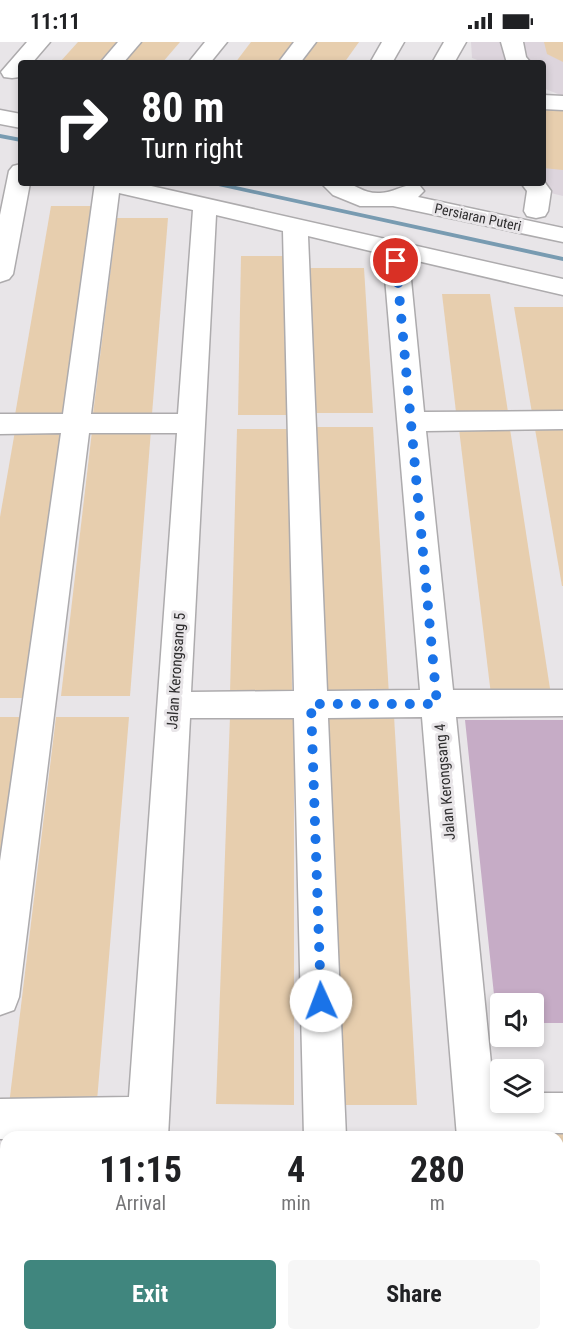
<!DOCTYPE html>
<style>
body{margin:0;font-family:"Roboto Condensed",sans-serif;background:#f6f6f6;color:#202124;height:100vh;display:flex;flex-direction:column;font-size:22px;white-space:nowrap}
*{box-sizing:border-box;margin:0}
p{font-size:20px;color:#757577}
.icon{flex:none;width:33px;height:33px;fill:none;stroke:currentColor;stroke-width:2;stroke-linecap:round;stroke-linejoin:round}
.map{position:relative;flex:1;overflow:hidden}
.drawer{position:absolute;left:0px;top:1089px;width:564px;height:210px;display:flex;flex-direction:column;background:#fff;border-radius:18px 18px 0 0;box-shadow:0 3px 9px #0003}
.drawer>*{flex:none}
.hud{position:absolute;left:18px;top:18px;width:528px;height:126px;border-radius:6px;box-shadow:0 3px 9px #0003;background:#202124;color:#fff;overflow:hidden}
.buttons{position:absolute;left:490px;top:951px;display:grid;gap:12px}
.buttons a{display:grid;place-items:center;width:54px;height:54px;border-radius:6px;background:#fff;box-shadow:0 3px 9px #0003;font-size:30px}
.pin{position:absolute;display:grid;place-items:center;width:51px;height:51px;color:#fff;margin:-26px;border:3px solid #fff;border-radius:50%;box-shadow:0 2px 6px #0007}
.me{position:absolute;width:66px;margin:-33px;rotate:358deg;stroke-linejoin:round;filter:drop-shadow(0 0 4px #0008)}
.turn{display:flex;align-items:center;gap:21px;height:126px;padding:0 24px;font-size:27px}
.turn .icon{width:78px;height:78px;stroke-width:2.5}
.turn b{display:block;font-size:42px;line-height:51px}
.eta{display:flex;justify-content:space-evenly;align-items:center;height:102px;text-align:center}
.eta b{font-size:36px;font-weight:700;line-height:42px}
.button{display:flex;gap:12px;margin-top:auto;padding:12px 24px}
.button a{flex:1;height:69px;border-radius:6px;background:#40867e;color:#fff;font-size:24px;font-weight:700;line-height:69px;text-align:center}
.button a+a{background:#f6f6f6;color:#202124}
.status{display:flex;justify-content:space-between;align-items:center;height:42px;padding:0 30px;background:#fff;direction:ltr}
.status svg{height:16px;fill:currentColor}
.map>svg:first-child{display:block}
.built{fill:#ddd5dd}
.green{fill:#c6acc6}
.lines{fill:none;stroke-linecap:round;stroke-linejoin:round}
.stream{fill:#789bb1;fill-rule:evenodd}
.building{fill:#e7ceae}
.minor-casing{stroke:#adabad;stroke-width:3}
.minor{fill:#fff;fill-rule:evenodd}
.route{stroke:#1a73e8;stroke-width:10;stroke-dasharray:0 18}
.labels{text-anchor:middle;dominant-baseline:central;stroke-width:6;stroke-linejoin:round;paint-order:stroke}
.far-street-label{font-size:14px;fill:#2f2e2f;stroke:#e8e5e8}
.street-label{font-size:15px;fill:#2f2e2f;stroke:#e8e5e8}
</style>
<div class="status"><b>11:11</b><svg viewBox="0 0 49 12"><path d="M0 12V9h3v3zM5 12V6h3v6zM10 12V3h3v9zM15 12V0h3v12zM26 1h20v11H26zM47 4h2v5h-2z"/></svg></div>
<div class="map">
<svg width="563" height="1299" viewBox="0 0 563 1299">
<rect width="100%" height="100%" fill="#e8e5e8"/>
<g class="built">
<path d="M471 0H563V54L543 46V21H485L472 16Z"/>
<path d="M543 50 563 59V154L510 141H543Z"/>
</g>
<path class="green" d="M465 678H563V981H534V962H501V981H497Z"/>
<g class="lines">
<g class="stream">
<path d="M0 92 21 96V100L0 96Z"/>
<path d="M211 141H222L563 215V219L214 143Z"/>
</g>
</g>
<g class="building">
<path d="M78 0H117L98 21 60 20Z"/>
<path d="M142 0H180L162 21H122Z"/>
<path d="M251 0H295L280 21H235Z"/>
<path d="M316 0H359L344 21H300Z"/>
<path d="M544 0H563V20L547 12Z"/>
<path d="M543 65H563V128L543 126Z"/>
<path d="M51 164H101L73 373H15Z"/>
<path d="M117 176H168L152 372H93Z"/>
<path d="M241 214H288L290 373H238Z"/>
<path d="M309 226H364L373 371H312Z"/>
<path d="M442 252H490L508 370H456Z"/>
<path d="M514 265H563V371H532Z"/>
<path d="M314 385H373L389 653H321Z"/>
<path d="M237 387H290L292 651H230Z"/>
<path d="M459 387H510L551 653H491Z"/>
<path d="M535 387H563V544H562Z"/>
<path d="M151 388 130 654H61L92 389Z"/>
<path d="M15 389 65 390 26 656H0V475Z"/>
<path d="M230 674H294V1063L216 1062Z"/>
<path d="M322 674H394L417 1063H330Z"/>
<path d="M0 675H29L0 876Z"/>
<path d="M56 675H129L96 1071H8Z"/>
<path d="M417 1090V1095H333V1091Z"/>
<path d="M545 1091H563V1237L558 1207V1095H545Z"/>
<path d="M5 1121 6 1293H72L71 1299H0V1158Z"/>
<rect x="216" y="1293" width="83" height="6"/>
<rect x="338" y="1293" width="92" height="6"/>
</g>
<g class="lines">
<defs>
<g id="minor">
<path d="M27 0H50L32 21H21L20 35 12 36 4 35 1 30Z"/>
<path d="M118 0H141L123 21H100Z"/>
<path d="M205 0H227L210 21H188Z"/>
<path d="M294 0H316L300 21H278Z"/>
<path d="M382 0H404L392 21H370Z"/>
<path d="M444 0H466L454 21H432Z"/>
<path d="M501 0H523L526 15 531 21H507Z"/>
<path d="M543 53 563 54V68L543 67Z"/>
<path d="M0 68 21 72V86L0 82Z"/>
<path d="M21 122V141H30L13 232 9 237 0 240V173L9 129 13 124Z"/>
<path d="M543 138 551 149 548 169 545 174 536 176 527 174 524 169 527 149 521 141H543Z"/>
<path d="M95 141H138L563 237V253L409 217 424 370 563 369V387L426 389 453 648H563V674L456 675 494 1051H501V1060H534V1051H563V1091H498L499 1095H457L422 675 328 676 346 1095H304L294 676H190L168 1095H6V1097H0V1057L129 1055 177 391H89L19 955 14 968 0 973V819L61 391 0 392V372H63ZM119 151 193 168 178 372H91ZM216 173 283 189 294 649 191 650ZM308 194 383 212 420 648 327 649Z"/>
<path d="M321 141C329 141 337 140 345 141 357 143 364 152 380 151 395 151 405 140 420 144L424 149 418 155 563 186V200L393 164H360L333 153Z"/>
<rect x="112" y="1293" width="44" height="6"/>
<rect x="310" y="1293" width="44" height="6"/>
<rect x="474" y="1293" width="44" height="6"/>
</g>
</defs>
<use href="#minor" class="minor-casing"/>
<use href="#minor" class="minor"/>
</g>
<g class="lines">
<path class="route" d="M321 959 311 662H437L396 219"/>
</g>
<g class="labels">
<g class="far-street-label">
<text transform="translate(478 175) rotate(12)">Persiaran Puteri</text>
</g>
<g class="street-label">
<text transform="translate(176 629) rotate(-86)">Jalan Kerongsang 5</text>
<text transform="translate(445 740) rotate(-95)">Jalan Kerongsang 4</text>
</g>
</g>
</svg>
<div class="buttons">
<a><svg class="icon" aria-label="sound" viewBox="0 0 24 24"><path d="M4 9h4l5-4v14l-5-4H4zM17 9q2 3 0 6"/></svg></a>
<a><svg class="icon" aria-label="layers" viewBox="0 0 24 24"><path d="M12 4l9 5-9 5-9-5zM3 14l9 5 9-5"/></svg></a>
</div>
<div class="pin" style="left:396px;top:219px;background:#d93025"><svg class="icon" aria-label="arrive" viewBox="0 0 24 24"><path d="M6 21V4h12l-3 4 3 4H6"/></svg></div>
<svg class="me" style="left:321px;top:959px" viewBox="-20 -20 40 40"><circle r="19" fill="#fff"/><path d="M0-13L10 11 0 6-10 11z" fill="#1a73e8"/></svg>
<div class="hud">
<div class="turn"><svg class="icon" aria-label="right" viewBox="0 0 24 24"><path d="M7 20v-9h11M14 6l5 5-5 5"/></svg><div><b>80 m</b>Turn right</div></div>
</div>
<section class="drawer">
<div class="eta">
<div><b>11:15</b><p>Arrival</p></div>
<div><b>4</b><p>min</p></div>
<div><b>280</b><p>m</p></div>
</div>
<div class="button"><a>Exit</a><a>Share</a></div>
</section>
</div>
